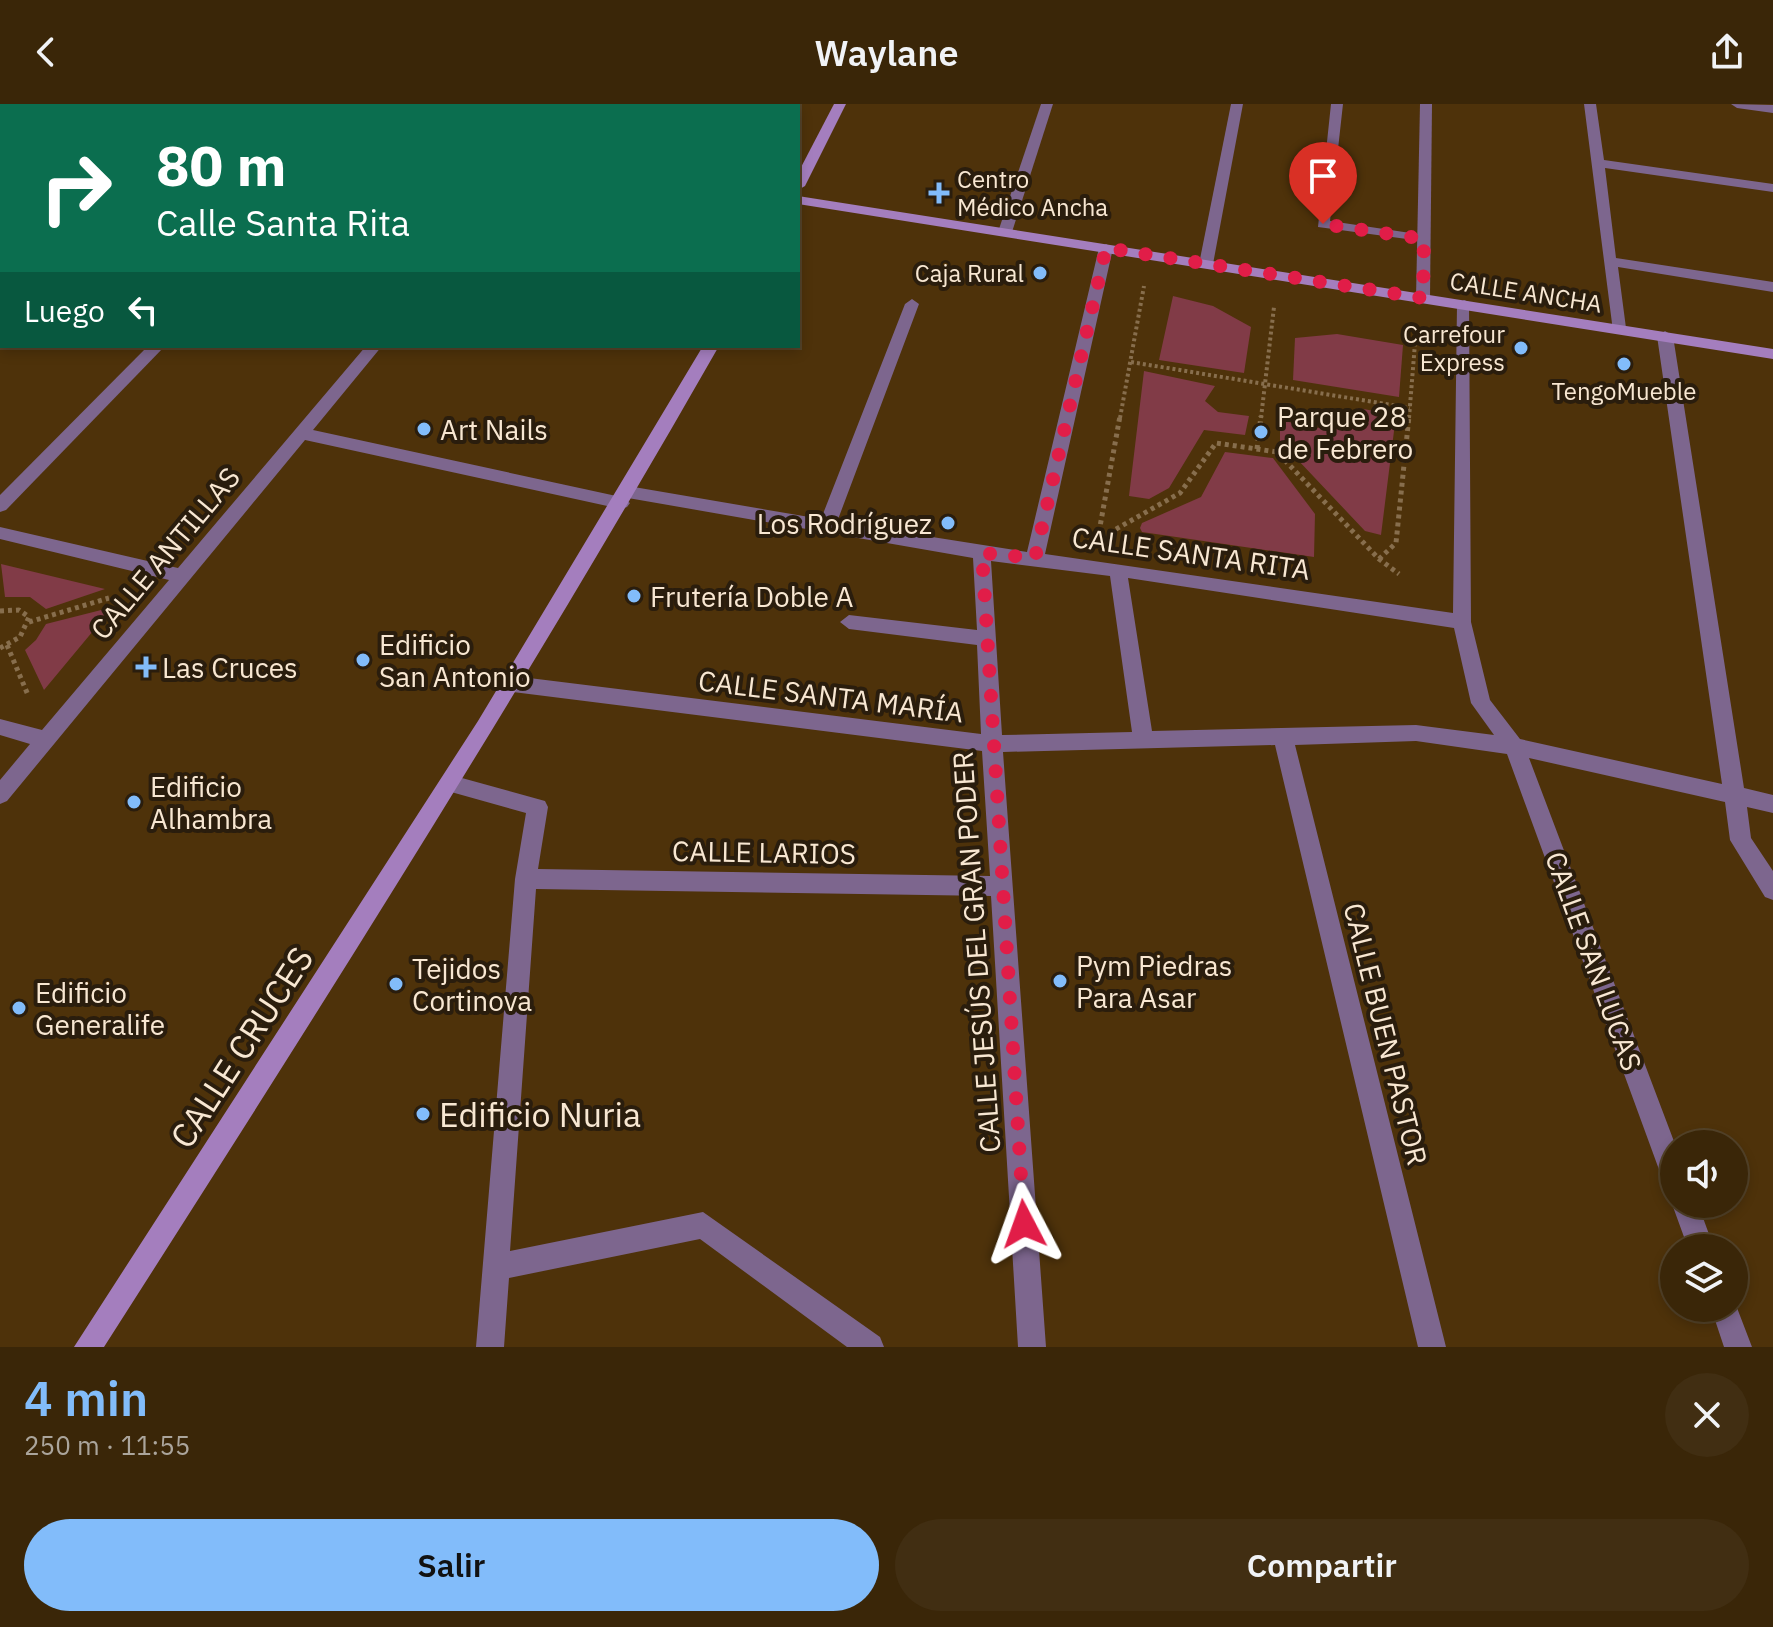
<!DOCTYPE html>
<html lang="es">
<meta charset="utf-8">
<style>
body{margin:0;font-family:"IBM Plex Sans",sans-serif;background:#412e12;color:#f1f3f6;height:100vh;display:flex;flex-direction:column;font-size:30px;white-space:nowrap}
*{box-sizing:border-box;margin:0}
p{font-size:26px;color:#aba59c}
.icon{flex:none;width:44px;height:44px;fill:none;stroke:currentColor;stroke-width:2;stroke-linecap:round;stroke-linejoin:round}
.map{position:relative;height:1243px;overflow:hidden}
.side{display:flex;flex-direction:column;background:#3a2608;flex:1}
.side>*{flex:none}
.hud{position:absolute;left:0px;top:0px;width:800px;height:244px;box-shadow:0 4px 12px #0003,0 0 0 2px #544329;background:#0b6e4f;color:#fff;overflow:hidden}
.fabs{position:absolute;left:1660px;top:1026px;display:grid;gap:16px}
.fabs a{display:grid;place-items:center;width:88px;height:88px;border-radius:50%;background:#3a2608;box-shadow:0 4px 12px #0003,0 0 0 2px #544329;font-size:40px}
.pin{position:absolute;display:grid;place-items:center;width:68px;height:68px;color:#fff;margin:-82px -34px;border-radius:50% 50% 50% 0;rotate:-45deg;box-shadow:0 0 8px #0007}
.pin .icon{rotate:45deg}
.me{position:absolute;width:88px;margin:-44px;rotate:356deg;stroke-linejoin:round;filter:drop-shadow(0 0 6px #0008)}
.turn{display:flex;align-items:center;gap:28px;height:168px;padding:0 24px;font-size:36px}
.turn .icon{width:104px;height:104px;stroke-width:2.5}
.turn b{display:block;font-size:56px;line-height:68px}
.then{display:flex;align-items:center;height:76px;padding:0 24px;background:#0003;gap:16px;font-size:30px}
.round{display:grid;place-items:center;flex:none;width:84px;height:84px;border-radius:42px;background:#412e12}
.overview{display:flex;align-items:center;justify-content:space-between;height:136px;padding:0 24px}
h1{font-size:48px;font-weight:600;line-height:60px;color:#82bcfa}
.primary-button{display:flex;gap:16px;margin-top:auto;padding:16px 24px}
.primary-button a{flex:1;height:92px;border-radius:48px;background:#82bcfa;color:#111;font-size:32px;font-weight:600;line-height:92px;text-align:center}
.primary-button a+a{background:#412e12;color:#f1f3f6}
header{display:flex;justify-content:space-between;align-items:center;height:104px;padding:0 24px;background:#3a2608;font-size:36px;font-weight:600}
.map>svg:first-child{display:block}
.green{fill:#813b47}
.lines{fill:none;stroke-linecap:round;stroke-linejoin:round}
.path-far1{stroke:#876e4d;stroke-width:4;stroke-dasharray:3 3;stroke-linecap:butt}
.path{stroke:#876e4d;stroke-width:5;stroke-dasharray:4 4;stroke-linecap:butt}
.lane{fill:#7d668e;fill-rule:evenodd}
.street{fill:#7d668e;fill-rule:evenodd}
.secondary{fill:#a47ebe;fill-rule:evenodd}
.route{stroke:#e11d48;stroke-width:14;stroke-dasharray:0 25.2}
.poi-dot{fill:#82bcfa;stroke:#2a1d0d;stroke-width:3}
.labels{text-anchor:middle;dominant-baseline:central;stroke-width:8;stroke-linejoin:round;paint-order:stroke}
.far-poi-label{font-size:24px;fill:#f8e7d2;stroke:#2a1d0d;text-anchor:end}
.far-street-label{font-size:24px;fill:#f8e7d2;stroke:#2a1d0d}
.poi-label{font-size:28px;fill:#f8e7d2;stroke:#2a1d0d;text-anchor:start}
.street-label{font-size:28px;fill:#f8e7d2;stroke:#2a1d0d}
.near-street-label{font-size:34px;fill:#f8e7d2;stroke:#2a1d0d}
.near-poi-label{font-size:34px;fill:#f8e7d2;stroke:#2a1d0d;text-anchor:start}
</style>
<header><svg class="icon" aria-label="back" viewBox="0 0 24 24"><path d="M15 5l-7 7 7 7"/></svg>Waylane<svg class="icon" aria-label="share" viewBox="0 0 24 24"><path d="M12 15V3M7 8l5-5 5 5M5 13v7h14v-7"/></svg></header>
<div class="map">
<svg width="1773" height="1243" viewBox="0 0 1773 1243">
<rect width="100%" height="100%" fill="#4e320a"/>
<g class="green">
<path d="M1173 192 1213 202 1251 223 1244 269 1159 256Z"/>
<path d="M1337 230 1403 241 1399 293 1293 276 1295 234Z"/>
<path d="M1144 267 1215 282 1205 297 1218 308 1249 312 1245 331 1204 326 1169 384 1149 395 1129 392Z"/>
<path d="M1358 304 1396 311 1381 431 1365 427 1280 337V316L1316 324 1345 321Z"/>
<path d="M1225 348 1273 354 1315 410 1314 453 1142 428 1140 424 1142 419 1201 393Z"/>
<path d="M1 460 105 485 46 505 30 493H5Z"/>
<path d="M113 503 44 586 25 546 36 536 46 520Z"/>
</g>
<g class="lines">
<g class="path-far1">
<path d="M1131 258 1410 304"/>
<path d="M1120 314 1144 182"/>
<path d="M1261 314 1274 203"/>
<path d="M1409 314 1416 227"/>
</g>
<g class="path">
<path d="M1257 345 1261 312"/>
<path d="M1099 428 1120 312"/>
<path d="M1109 429 1180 389 1216 339 1277 348 1379 455 1399 470"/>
<path d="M1379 455 1396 439 1409 312"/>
<path d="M0 507 19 506 29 513 20 533 0 544"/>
<path d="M29 518 109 494"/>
<path d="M7 541 28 591"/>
</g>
<path class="lane" d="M1331 0H1343L1330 117 1424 131 1429 132V138L1318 123Z"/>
<g class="street">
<path d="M1041 0H1053L1012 128 1010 131H1000L998 128Z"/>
<path d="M1231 0H1243L1213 160 1206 164 1199 160Z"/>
<path d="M1420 0H1432L1430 194 1423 199 1416 194Z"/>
<path d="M1584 0H1596L1604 56 1773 80V88L1605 64 1616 154 1773 178V188L1618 163 1626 224 1618 229 1613 227Z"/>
<path d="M1731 0 1773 1V9L1737 4Z"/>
<path d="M1106 140 1113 144 1045 450 1453 509 1457 201 1464 196 1469 198 1471 518 1490 596 1520 635 1722 680 1657 232 1665 227 1673 232 1744 684 1773 691V709L1747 703 1751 734 1773 767V796L1765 793 1730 736 1725 698 1529 654 1675 1040 1674 1084 1665 1080 1661 1071 1507 650 1416 637 1295 641 1446 1243H1418L1275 641 1003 648 1046 1243H1018L991 792 536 785 510 1147 703 1108 880 1233 884 1243H847L700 1135 509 1174 504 1243H476L515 775 526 709 444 686 441 680 444 674 451 671 545 697 548 703 538 765 990 772 982 647 513 588 506 586 503 580 506 574 513 572 981 630 977 541 849 525 840 518 849 511 977 526 973 454 628 394 619 388 628 382 821 415 905 200 912 195 919 200 837 418 1027 448 1099 144ZM991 457 1110 472 1132 628 1002 631ZM1128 474 1454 524 1471 599 1494 631 1416 621 1152 627Z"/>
<rect x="0" y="167" width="2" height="8"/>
<path d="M148 242H165L6 406 0 408V391Z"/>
<path d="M366 242H382L313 326 621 393 630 399 627 403 621 405 305 336 7 697 0 700V676L30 640 0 631V615L42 626 169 476 0 435V423L178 464Z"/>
<path d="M1674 1096V1100H1698L1714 1144H1688L1672 1100Z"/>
<path d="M1734 1196 1752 1243H1724L1711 1204H1734Z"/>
</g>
<g class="secondary">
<path d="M834 0H846L805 82 798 86V69Z"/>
<path d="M798 92 1773 245V255L798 100Z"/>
<path d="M703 242H719C525 582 315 913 104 1243H74L478 617Z"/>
</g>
</g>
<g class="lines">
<path class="route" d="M1024 1120 982 449 1035 454 1106 144 1423 194 1424 135 1323 120"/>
</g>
<g class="poi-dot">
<path d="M935 77h8v8h8v8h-8v8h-8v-8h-8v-8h8z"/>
<circle cx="1040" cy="169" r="8"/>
<circle cx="1521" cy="244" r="8"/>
<circle cx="1624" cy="260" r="8"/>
<circle cx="424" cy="325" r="8"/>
<circle cx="1261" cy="328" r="8"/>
<circle cx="948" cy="419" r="8"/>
<circle cx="634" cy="492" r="8"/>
<circle cx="363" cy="556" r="8"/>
<path d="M142 551h8v8h8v8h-8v8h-8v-8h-8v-8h8z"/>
<circle cx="134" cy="698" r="8"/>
<circle cx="1060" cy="877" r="8"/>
<circle cx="396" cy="880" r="8"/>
<circle cx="19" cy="904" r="8"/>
<circle cx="423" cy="1010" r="8"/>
</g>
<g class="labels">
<g class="far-poi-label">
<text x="957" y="75" text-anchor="start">Centro<tspan x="957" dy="28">Médico Ancha</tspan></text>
<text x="1024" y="169">Caja Rural</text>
<text x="1505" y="230">Carrefour<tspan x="1505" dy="28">Express</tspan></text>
<text x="1624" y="287" text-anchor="middle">TengoMueble</text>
</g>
<g class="far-street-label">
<text transform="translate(1526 188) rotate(9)">CALLE ANCHA</text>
</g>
<g class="poi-label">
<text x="1277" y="312">Parque 28<tspan x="1277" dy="32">de Febrero</tspan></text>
<text x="440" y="325">Art Nails</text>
<text x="932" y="419" text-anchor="end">Los Rodríguez</text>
<text x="650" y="492">Frutería Doble A</text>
<text x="379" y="540">Edificio<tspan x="379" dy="32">San Antonio</tspan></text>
<text x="162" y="563">Las Cruces</text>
<text x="150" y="682">Edificio<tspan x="150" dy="32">Alhambra</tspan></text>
<text x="1076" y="861">Pym Piedras<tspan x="1076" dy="32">Para Asar</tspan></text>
<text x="412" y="864">Tejidos<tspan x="412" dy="32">Cortinova</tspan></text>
<text x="35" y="888">Edificio<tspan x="35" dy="32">Generalife</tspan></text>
</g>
<g class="street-label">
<text transform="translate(165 449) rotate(-50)">CALLE ANTILLAS</text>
<text transform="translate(1191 449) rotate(8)">CALLE SANTA RITA</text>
<text transform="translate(831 592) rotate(7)">CALLE SANTA MARÍA</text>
<text transform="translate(764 748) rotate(1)">CALLE LARIOS</text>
<text transform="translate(976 848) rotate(-94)">CALLE JESÚS DEL GRAN PODER</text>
<text transform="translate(1594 857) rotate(70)">CALLE SAN LUCAS</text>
<text transform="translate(1386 930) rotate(76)">CALLE BUEN PASTOR</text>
</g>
<g class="near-street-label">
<text transform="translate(241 943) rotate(-57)">CALLE CRUCES</text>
</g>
<g class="near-poi-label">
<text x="439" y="1010">Edificio Nuria</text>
</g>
</g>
</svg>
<div class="fabs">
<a><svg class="icon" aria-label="sound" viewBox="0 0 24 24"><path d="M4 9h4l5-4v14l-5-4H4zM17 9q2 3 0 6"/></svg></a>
<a><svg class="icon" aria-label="layers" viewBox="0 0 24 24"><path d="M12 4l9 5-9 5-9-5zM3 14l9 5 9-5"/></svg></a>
</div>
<div class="pin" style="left:1323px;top:120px;background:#d93025"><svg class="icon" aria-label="arrive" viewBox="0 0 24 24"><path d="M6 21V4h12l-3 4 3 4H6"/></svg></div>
<svg class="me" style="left:1024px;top:1120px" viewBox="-20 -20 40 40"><path d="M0-17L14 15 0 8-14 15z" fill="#e11d48" stroke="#fff" stroke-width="4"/></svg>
<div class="hud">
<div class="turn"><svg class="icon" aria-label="right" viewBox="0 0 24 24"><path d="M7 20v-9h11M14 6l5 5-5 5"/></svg><div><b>80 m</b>Calle Santa Rita</div></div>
<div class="then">Luego<svg class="icon" aria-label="left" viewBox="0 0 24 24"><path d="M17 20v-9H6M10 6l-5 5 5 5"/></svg></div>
</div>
</div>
<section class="side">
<div class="overview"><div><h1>4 min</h1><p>250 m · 11:55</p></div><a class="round"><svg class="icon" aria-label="close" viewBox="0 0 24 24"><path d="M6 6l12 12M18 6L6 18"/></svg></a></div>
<div class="primary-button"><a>Salir</a><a>Compartir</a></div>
</section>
